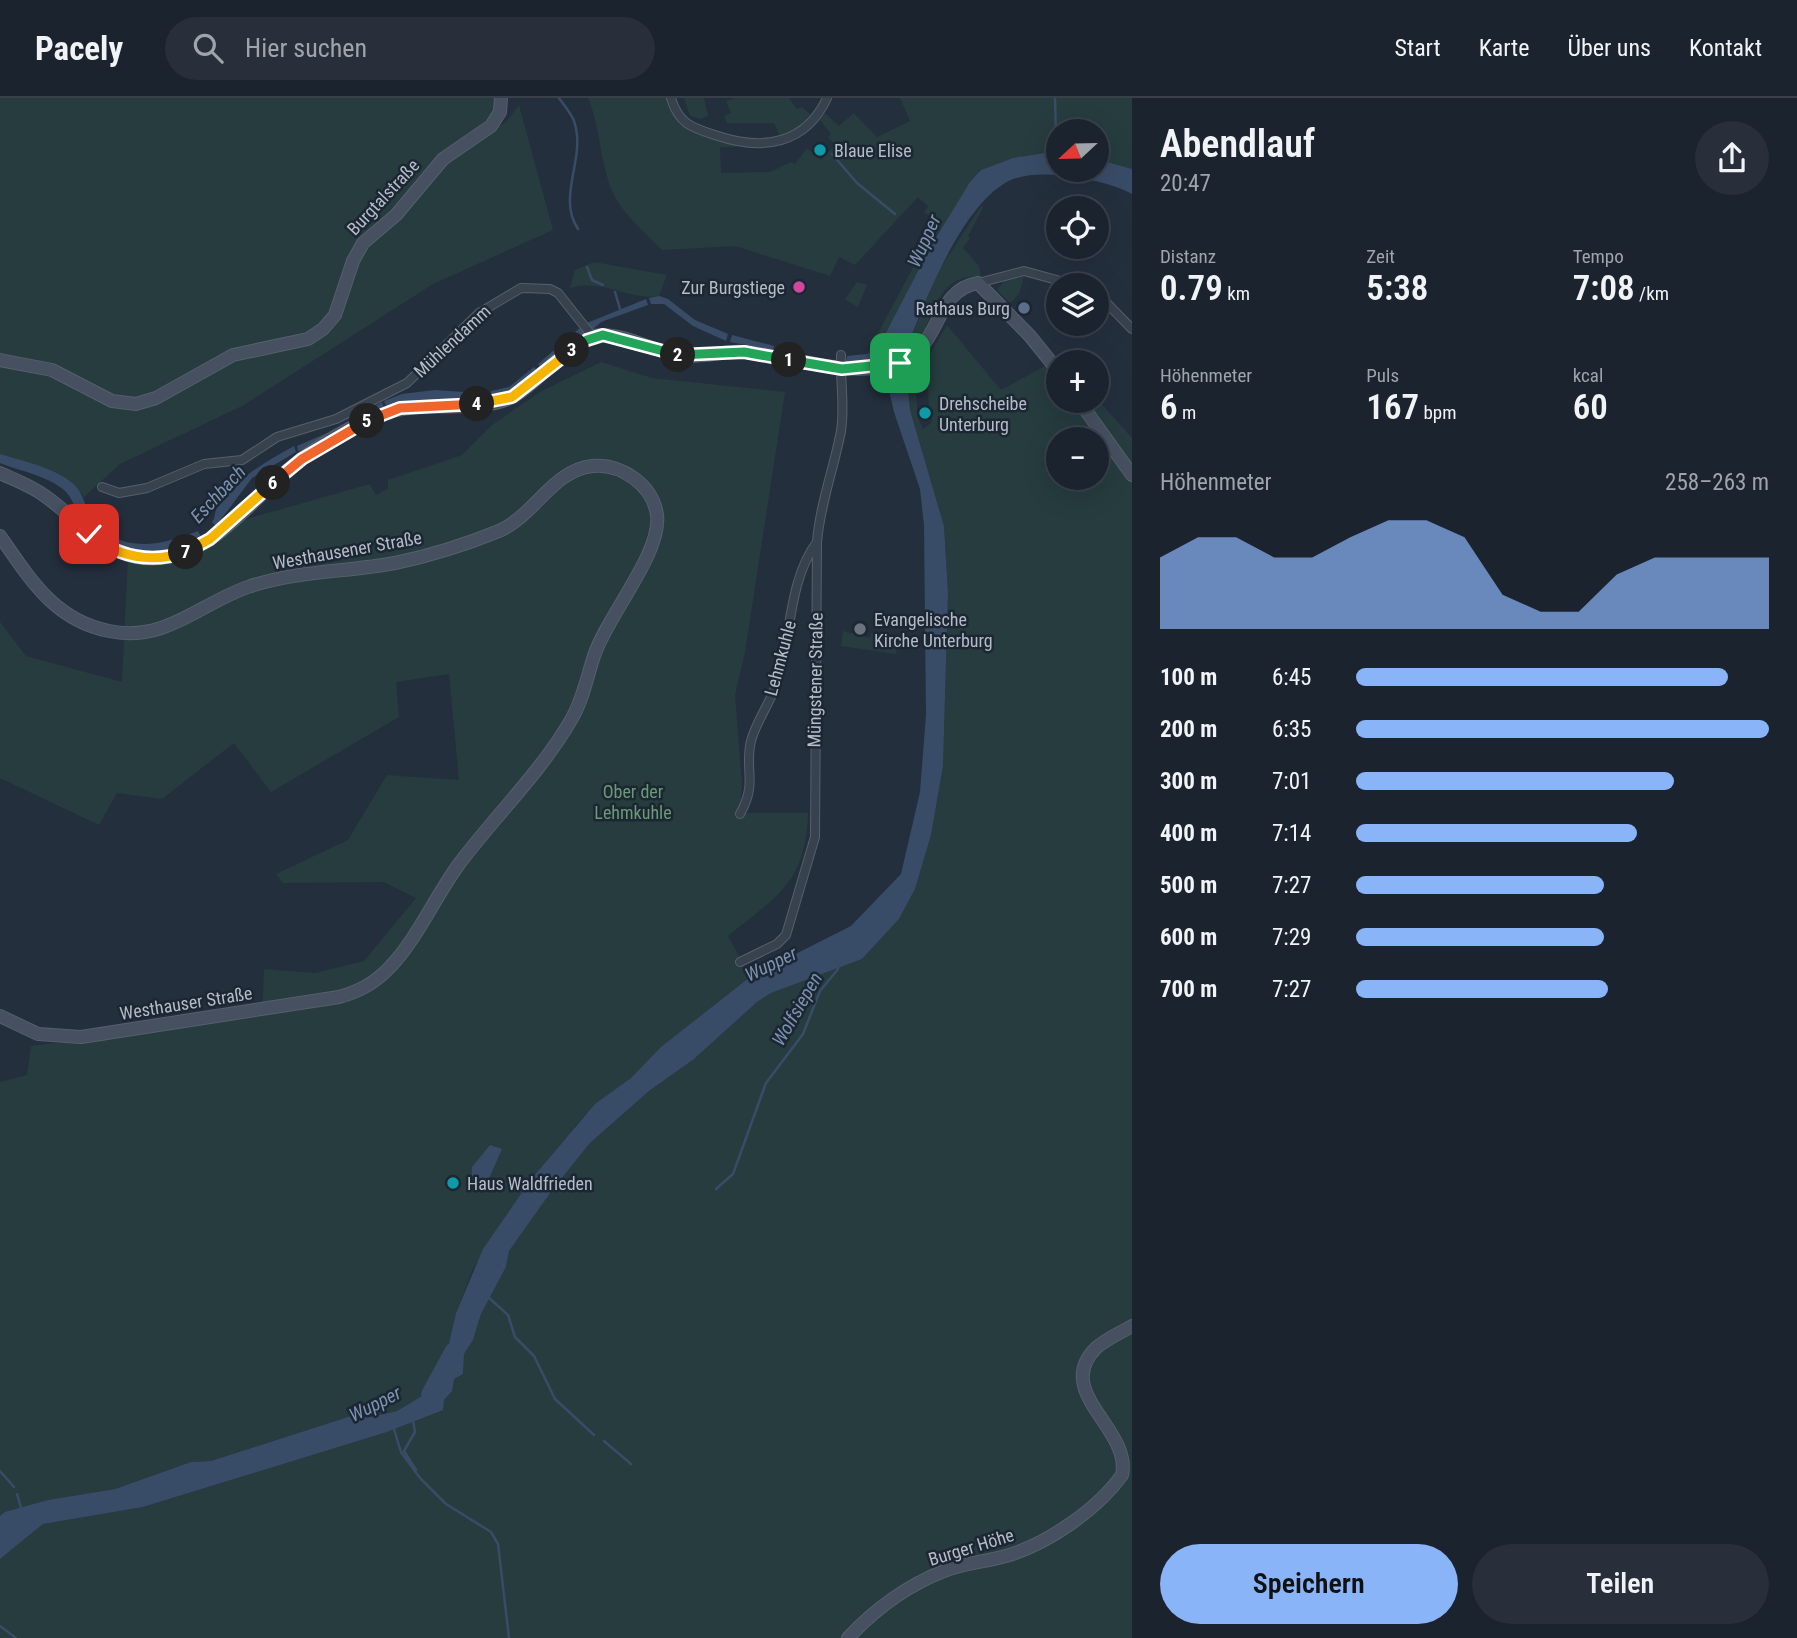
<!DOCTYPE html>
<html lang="de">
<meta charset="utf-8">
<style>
:root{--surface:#1b232e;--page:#282f3a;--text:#f1f3f6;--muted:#a0a4aa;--line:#39404a;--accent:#8ab4f8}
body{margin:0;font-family:"Roboto Condensed",sans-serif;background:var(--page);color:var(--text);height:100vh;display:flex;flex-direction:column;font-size:26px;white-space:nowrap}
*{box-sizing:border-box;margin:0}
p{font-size:23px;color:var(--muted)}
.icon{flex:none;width:38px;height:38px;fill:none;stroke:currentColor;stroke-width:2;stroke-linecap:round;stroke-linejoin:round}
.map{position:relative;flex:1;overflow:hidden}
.panel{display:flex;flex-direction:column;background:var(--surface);width:665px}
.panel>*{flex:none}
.needle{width:46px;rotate:248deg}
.buttons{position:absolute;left:1046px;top:21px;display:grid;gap:14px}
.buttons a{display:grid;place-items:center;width:63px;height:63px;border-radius:50%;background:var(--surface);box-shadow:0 7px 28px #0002,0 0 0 2px var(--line);font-size:35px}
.pin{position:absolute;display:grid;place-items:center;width:60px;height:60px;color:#fff;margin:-30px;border-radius:14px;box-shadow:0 4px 10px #0006}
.km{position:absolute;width:35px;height:35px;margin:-18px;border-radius:50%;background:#222;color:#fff;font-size:19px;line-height:35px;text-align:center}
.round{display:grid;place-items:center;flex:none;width:74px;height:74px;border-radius:37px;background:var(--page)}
.summary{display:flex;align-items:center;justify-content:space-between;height:119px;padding:0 28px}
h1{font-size:38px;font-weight:600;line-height:52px}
.figures{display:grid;grid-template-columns:repeat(3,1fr);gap:10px;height:119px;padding:7px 28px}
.figures div{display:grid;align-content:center}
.figures b{font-size:35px;font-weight:600}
.figures small{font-size:19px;font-weight:400}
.figures p{font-size:19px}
.chart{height:196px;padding:14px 28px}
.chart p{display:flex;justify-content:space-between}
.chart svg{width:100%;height:126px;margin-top:7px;fill:var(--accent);opacity:.7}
.cta{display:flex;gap:14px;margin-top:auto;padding:14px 28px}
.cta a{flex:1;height:80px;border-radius:42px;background:var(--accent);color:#111;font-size:28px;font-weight:600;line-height:80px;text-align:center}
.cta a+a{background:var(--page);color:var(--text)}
ul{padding:0 28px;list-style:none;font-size:23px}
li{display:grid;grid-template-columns:112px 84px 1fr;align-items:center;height:52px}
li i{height:18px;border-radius:9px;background:var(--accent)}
header{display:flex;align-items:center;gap:42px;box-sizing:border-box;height:98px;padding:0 35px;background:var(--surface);border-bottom:2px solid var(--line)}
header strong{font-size:33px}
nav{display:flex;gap:38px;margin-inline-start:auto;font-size:24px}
.search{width:490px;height:63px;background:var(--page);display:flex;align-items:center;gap:18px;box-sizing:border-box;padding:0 24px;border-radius:38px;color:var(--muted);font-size:26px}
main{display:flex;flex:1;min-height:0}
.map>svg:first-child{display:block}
.green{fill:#263c3f;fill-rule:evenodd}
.water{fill:#394c67}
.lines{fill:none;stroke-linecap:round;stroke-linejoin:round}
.stream{stroke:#394c67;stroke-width:2.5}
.river{stroke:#394c67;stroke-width:14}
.minor-casing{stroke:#565f6c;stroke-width:10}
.secondary-casing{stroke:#565f6c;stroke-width:14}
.minor{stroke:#38414e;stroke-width:8}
.secondary{stroke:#465061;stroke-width:12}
.split-1-casing{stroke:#fff;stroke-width:14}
.split-2-casing{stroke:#fff;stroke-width:14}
.split-3-casing{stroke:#fff;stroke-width:14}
.split-4-casing{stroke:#fff;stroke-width:14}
.split-5-casing{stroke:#fff;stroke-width:14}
.split-6-casing{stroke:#fff;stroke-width:14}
.split-7-casing{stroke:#fff;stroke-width:14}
.split-8-casing{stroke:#fff;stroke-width:14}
.split-1{stroke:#22a559;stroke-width:9}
.split-2{stroke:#22a559;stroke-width:9}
.split-3{stroke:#22a559;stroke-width:9}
.split-4{stroke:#f5b400;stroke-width:9}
.split-5{stroke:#f0652b;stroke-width:9}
.split-6{stroke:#f0652b;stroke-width:9}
.split-7{stroke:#f5b400;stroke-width:9}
.split-8{stroke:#f5b400;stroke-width:9}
.culture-dot{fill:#0f9aa8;stroke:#1d2633;stroke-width:2.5}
.hotel-dot{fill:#d1479c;stroke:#1d2633;stroke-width:2.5}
.service-dot{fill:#5c6f8a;stroke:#1d2633;stroke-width:2.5}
.worship-dot{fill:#6b7280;stroke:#1d2633;stroke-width:2.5}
.labels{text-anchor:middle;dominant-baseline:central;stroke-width:5;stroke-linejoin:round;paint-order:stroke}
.poi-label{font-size:18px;fill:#b4bcc9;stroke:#1d2633;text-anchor:start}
.street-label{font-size:18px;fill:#b4bcc9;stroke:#1d2633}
.park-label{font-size:18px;fill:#6b9a76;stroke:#1d2633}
.water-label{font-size:19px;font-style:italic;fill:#7c92b1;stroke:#1d2633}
</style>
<header>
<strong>Pacely</strong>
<div class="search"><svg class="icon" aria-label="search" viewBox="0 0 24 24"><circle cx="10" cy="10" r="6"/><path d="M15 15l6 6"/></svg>Hier suchen</div>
<nav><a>Start</a><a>Karte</a><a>Über uns</a><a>Kontakt</a></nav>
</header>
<main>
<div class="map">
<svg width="1132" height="1540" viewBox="0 0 1132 1540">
<rect width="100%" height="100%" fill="#242f3e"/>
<path class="green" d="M0 0H501L497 29 505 25 519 7 553 132 433 186 244 307 120 366 84 399C63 372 31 366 0 356Z
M588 0H671L678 18 737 44 736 49H720L721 75 770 74 791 64 795 66 807 50 821 62 835 47 828 39 831 36 820 22 825 15 839 28 854 15 877 39 910 23 900 0H1132V71L1097 61V33H1059V55L1013 60 981 72 931 148 878 251 867 256 937 124 924 114 928 108 918 99 855 167 839 159 830 178 735 148 662 152C646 136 626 119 615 99 600 69 601 31 588 0Z
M684 0H704L708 18 701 21 690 18Z
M736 0H789L797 11 802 9 814 20 781 41 774 25H727L724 18 731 15 726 3Z
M981 108 983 110 968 138 970 140 963 150 979 168 981 178C928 177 942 226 906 253L937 175Z
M594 164 667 177 659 198C629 203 604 180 570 190L575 172Z
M1024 179 1019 196 1010 205 997 192 1004 183Z
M857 184 867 187 858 209 845 201Z
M947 227 1001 292 1052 264 1059 265V303L1097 301 1132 340V1540H0V1461L43 1426 143 1409 387 1334C412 1325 450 1310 454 1280L463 1276 464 1256 473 1242 481 1216 506 1169 509 1153 553 1091 590 1045 649 993 694 961 757 904 771 895 862 861 899 821 915 791 931 737 943 668 948 495 944 428 910 312 906 270 912 268 914 273 918 320 923 331 931 325 933 314 929 308 927 273 931 254ZM1059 341H1097V380H1059Z
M601 264 652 280 785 294 745 554 735 597 742 686 740 715H808C806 784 778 798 728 838L750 879 668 944 631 980 585 1017 532 1080 473 1171 456 1215 443 1272 427 1295 397 1313 371 1319 351 1318 211 1363 191 1364 115 1391 48 1402 0 1418V984L27 977 31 948 262 918 264 871 315 875 364 863 416 800 384 784 283 785 276 776 348 742 387 677 459 682 449 576 396 584 399 619 271 694 234 645 162 701 117 695 99 727 0 680V524L26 558 122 584 128 460 149 465 250 420 370 386 376 397 388 391V382L462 357 492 327 540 294Z
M843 533 870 540 871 535 899 538 896 556 841 548Z"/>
<path class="water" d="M1052 54 1059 55V72H1097V61L1132 71V96C1116 87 1093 82 1075 79 1052 76 1022 73 1002 87 959 115 923 206 906 253L912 268 906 270 910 312 944 428 948 495 943 668 931 737 915 791 899 821 862 861 771 895 757 904 694 961 649 993 590 1045 553 1091 509 1153 506 1169 481 1216 473 1242 464 1256 463 1276 454 1281 452 1293 444 1302 443 1312 387 1334 143 1409 43 1426 0 1461V1418L5 1414 48 1402 115 1391 191 1364 211 1363 351 1318 371 1319 397 1313 427 1295 443 1271 456 1215 483 1151 532 1080 595 1006 631 980 661 949 750 879 851 828 901 776 920 694 926 617 924 427 920 391 894 314 882 262 846 264 847 258 867 256 878 250 931 148 970 84 981 72 1013 60Z
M659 198 668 201 695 222 728 236 726 243 693 228 664 206H651L649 200Z
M646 201 648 207 601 224 592 232 587 225Z
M581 229 587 236 542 271 538 266Z
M732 237 774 248 773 252 730 244Z
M534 269 538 274 510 296 491 300V293L509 289Z
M435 292 464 294 465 302 398 305 386 308 384 303 402 296Z
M382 304 384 310 309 350 298 353 297 348 327 335Z
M294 348 296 354 252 380 216 428 212 424C216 419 214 415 217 410 235 381 265 364 294 348Z
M0 356C23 363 52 369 71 384 82 392 84 405 90 416 116 458 161 448 198 433L202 441C158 460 113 459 81 419 74 410 73 400 64 392 48 378 20 373 0 365Z
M490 1047 502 1051 487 1085 471 1087 472 1069Z"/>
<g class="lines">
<path class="stream" d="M559 0C564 7 571 15 574 23 587 60 556 98 578 131
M1055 0 1056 39
M832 56 857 85 895 116
M587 169 592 182 603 187
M615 194 620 211
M716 1091 733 1076 766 985 803 936 820 893 838 871V868
M488 1199 508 1217 515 1239 534 1258 555 1301 594 1337
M413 1323 415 1334 404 1353 416 1372
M393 1328 401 1354 420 1380 446 1406 491 1434 498 1446 509 1540
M604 1343 631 1366
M0 1373 14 1389
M17 1396 22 1413
M0 1528 16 1540"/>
<path class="river" d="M428 1296 452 1252"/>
<g class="minor-casing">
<path id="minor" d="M671 0C679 27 693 30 718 38 763 53 806 46 827 0
M978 185 1024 173 1075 187
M1097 195 1132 231
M102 389 119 395 147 390 204 366 242 362 277 339 336 321 407 285 479 215 521 190 550 191 558 195 593 239
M740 716C758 684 744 672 751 643 756 624 769 607 775 589 792 543 787 484 817 444
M740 864 777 846 786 837 815 739 817 444C820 406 834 370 841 333 845 307 840 283 841 257"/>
</g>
<g class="secondary-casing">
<path id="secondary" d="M0 262 52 272 112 303 136 306 156 300 233 257 308 241 323 231 335 217 353 163 363 145 396 117 443 61 491 28 500 14 501 0
M1079 303 1132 377
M0 375C15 382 32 388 45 398 82 424 108 465 160 460 216 455 253 399 295 366 320 346 353 327 383 316 422 301 476 316 510 300 538 287 572 237 602 237 627 237 653 253 678 257 700 261 723 252 745 254 794 259 840 278 889 268 944 257 930 193 978 185L1030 238 1059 274
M0 438C30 481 54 522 109 533 165 545 199 506 248 489 294 473 347 474 395 465 429 458 467 446 499 433 534 418 553 372 592 368 621 365 653 387 657 417 662 455 607 518 594 558 587 579 583 602 571 622 541 674 495 718 459 766 435 799 418 839 391 868 376 884 361 893 339 899L81 939 38 936 0 918
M848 1540C874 1512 908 1487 944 1473 964 1465 985 1464 1006 1458 1047 1446 1097 1412 1122 1377 1132 1331 1052 1294 1096 1250 1106 1241 1120 1235 1132 1228"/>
</g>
<use href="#minor" class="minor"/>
<use href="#secondary" class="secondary"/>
</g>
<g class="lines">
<g class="split-1-casing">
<path id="split-1" d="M789 262 842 271 900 265"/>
</g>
<g class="split-2-casing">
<path id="split-2" d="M678 257 744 254 789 262"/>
</g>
<g class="split-3-casing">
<path id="split-3" d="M572 252 587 242 603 237 678 257"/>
</g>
<g class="split-4-casing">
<path id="split-4" d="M477 306 512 299 572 252"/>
</g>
<g class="split-5-casing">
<path id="split-5" d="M367 323 400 310 477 306"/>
</g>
<g class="split-6-casing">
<path id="split-6" d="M273 385 302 361 367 323"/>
</g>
<g class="split-7-casing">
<path id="split-7" d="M186 454 210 441 273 385"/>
</g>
<g class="split-8-casing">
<path id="split-8" d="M89 436C118 459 150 466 186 454"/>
</g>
<use href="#split-1" class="split-1"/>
<use href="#split-2" class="split-2"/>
<use href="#split-3" class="split-3"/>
<use href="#split-4" class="split-4"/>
<use href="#split-5" class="split-5"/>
<use href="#split-6" class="split-6"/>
<use href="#split-7" class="split-7"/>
<use href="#split-8" class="split-8"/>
</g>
<g class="culture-dot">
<circle cx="820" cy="52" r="7"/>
<circle cx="925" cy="315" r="7"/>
<circle cx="453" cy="1085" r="7"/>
</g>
<circle class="hotel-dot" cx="799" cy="189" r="7"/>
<circle class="service-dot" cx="1024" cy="210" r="7"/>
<circle class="worship-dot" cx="860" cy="531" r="7"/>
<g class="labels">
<g class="poi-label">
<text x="834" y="52">Blaue Elise</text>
<text x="785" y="189" text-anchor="end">Zur Burgstiege</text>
<text x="1010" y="210" text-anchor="end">Rathaus Burg</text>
<text x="939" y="305">Drehscheibe<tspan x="939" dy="21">Unterburg</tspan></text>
<text x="874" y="521">Evangelische<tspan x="874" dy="21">Kirche Unterburg</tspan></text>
<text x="467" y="1085">Haus Waldfrieden</text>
</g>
<g class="street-label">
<text transform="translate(383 99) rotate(-47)">Burgtalstraße</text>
<text transform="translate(452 243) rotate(-43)">Mühlendamm</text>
<text transform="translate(347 452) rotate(-10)">Westhausener Straße</text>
<text transform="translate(780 560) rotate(-75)">Lehmkuhle</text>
<text transform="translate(815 582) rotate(-89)">Müngstener Straße</text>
<text transform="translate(186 905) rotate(-9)">Westhauser Straße</text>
<text transform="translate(971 1449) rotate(-17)">Burger Höhe</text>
</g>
<g class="park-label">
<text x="633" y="693">Ober der<tspan x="633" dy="21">Lehmkuhle</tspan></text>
</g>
<g class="water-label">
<text transform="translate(924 143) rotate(-66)">Wupper</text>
<text transform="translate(218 396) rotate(-47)">Eschbach</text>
<text transform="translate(771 866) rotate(-26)">Wupper</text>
<text transform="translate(797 911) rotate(-60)">Wolfsiepen</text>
<text transform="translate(375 1306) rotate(-27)">Wupper</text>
</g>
</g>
</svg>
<div class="buttons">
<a><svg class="needle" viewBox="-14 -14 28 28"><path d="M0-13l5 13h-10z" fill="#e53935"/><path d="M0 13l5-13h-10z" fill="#a0a4aa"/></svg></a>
<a><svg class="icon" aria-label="locate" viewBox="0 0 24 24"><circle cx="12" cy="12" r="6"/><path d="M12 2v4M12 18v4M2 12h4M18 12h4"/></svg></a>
<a><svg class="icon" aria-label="layers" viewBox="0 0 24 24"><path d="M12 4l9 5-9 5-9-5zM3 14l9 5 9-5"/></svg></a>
<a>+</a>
<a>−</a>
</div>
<div class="pin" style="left:900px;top:265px;background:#1e9e55"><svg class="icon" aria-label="arrive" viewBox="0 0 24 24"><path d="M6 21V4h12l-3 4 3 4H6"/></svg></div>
<div class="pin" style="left:89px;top:436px;background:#d93025"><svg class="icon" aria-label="check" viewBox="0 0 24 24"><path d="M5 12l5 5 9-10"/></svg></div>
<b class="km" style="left:789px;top:262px">1</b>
<b class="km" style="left:678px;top:257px">2</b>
<b class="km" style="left:572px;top:252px">3</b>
<b class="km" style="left:477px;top:306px">4</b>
<b class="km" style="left:367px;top:323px">5</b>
<b class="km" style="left:273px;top:385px">6</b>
<b class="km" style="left:186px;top:454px">7</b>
</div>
<section class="panel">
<div class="summary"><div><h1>Abendlauf</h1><p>20:47</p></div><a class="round"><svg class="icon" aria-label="share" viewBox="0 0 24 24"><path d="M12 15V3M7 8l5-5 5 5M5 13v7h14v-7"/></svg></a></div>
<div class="figures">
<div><p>Distanz</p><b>0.79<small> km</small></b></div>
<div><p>Zeit</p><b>5:38</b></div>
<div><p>Tempo</p><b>7:08<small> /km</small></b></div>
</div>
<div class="figures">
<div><p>Höhenmeter</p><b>6<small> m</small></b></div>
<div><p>Puls</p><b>167<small> bpm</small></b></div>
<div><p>kcal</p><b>60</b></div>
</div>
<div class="chart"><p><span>Höhenmeter</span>258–263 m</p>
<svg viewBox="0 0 160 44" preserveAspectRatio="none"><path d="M0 44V19L10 12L20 12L30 19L40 19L50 12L60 6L70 6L80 12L90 32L100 38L110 38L120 25L130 19L140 19L150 19L160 19V44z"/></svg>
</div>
<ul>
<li><b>100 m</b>6:45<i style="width:90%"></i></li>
<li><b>200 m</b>6:35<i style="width:100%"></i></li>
<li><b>300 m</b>7:01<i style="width:77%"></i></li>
<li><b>400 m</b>7:14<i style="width:68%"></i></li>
<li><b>500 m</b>7:27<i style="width:60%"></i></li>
<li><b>600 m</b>7:29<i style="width:60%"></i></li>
<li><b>700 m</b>7:27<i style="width:61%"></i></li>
</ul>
<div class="cta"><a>Speichern</a><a>Teilen</a></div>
</section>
</main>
